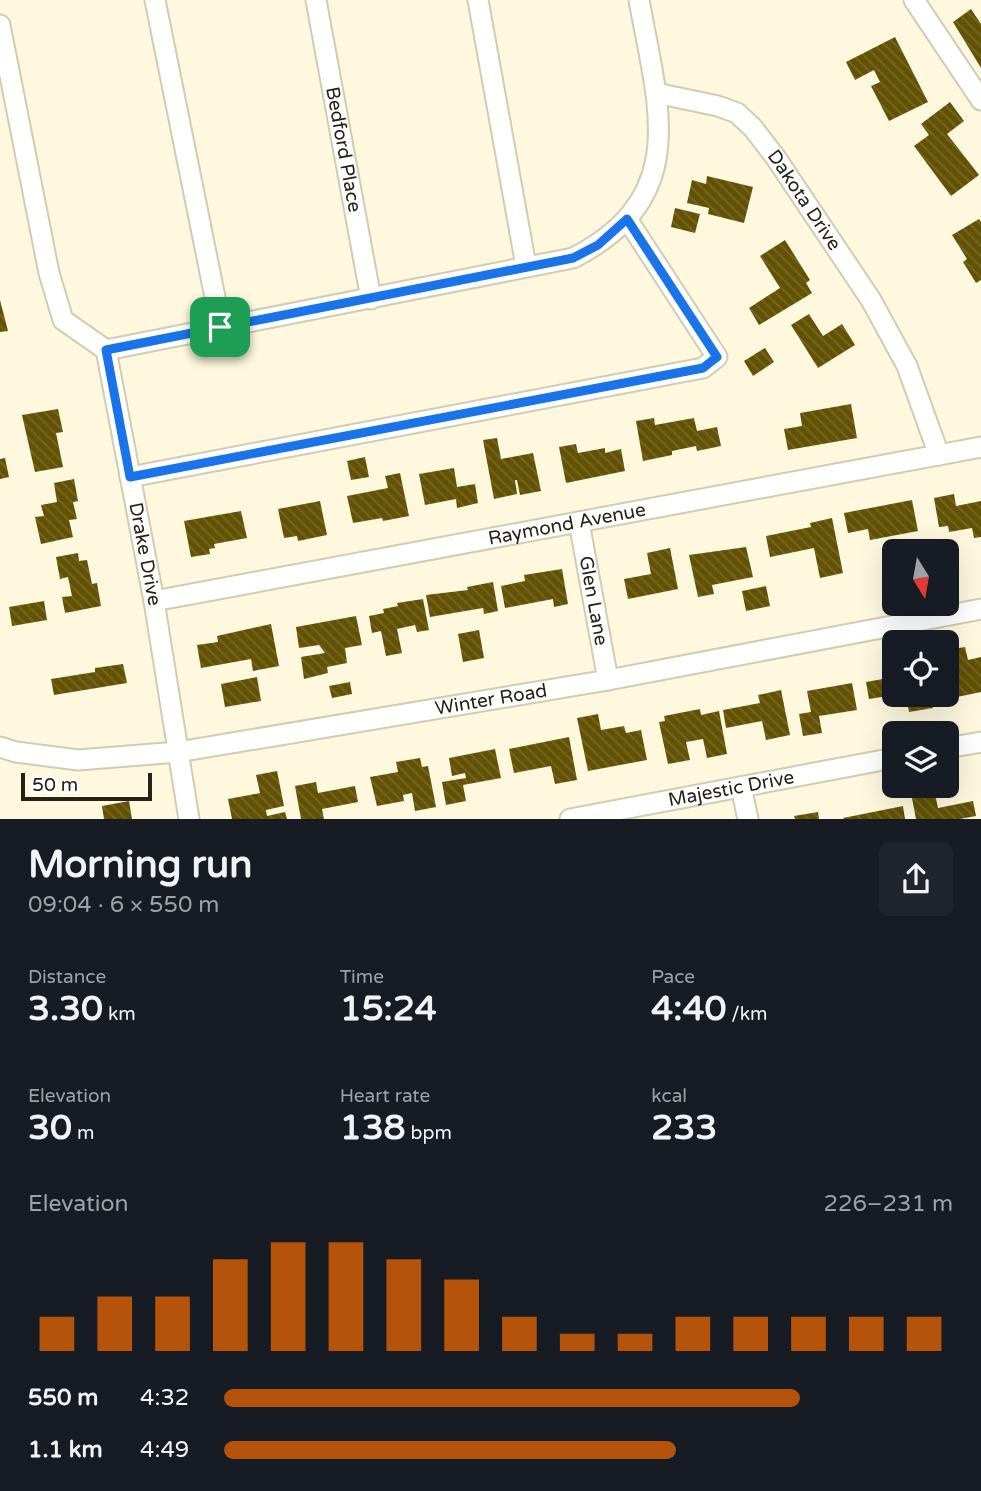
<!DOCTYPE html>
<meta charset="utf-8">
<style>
:root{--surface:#171b24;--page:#20242c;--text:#f1f3f6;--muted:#9ea1a6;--accent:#b45309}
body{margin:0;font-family:"Varela Round",sans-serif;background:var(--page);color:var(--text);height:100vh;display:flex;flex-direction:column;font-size:26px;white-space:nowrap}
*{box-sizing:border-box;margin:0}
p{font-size:23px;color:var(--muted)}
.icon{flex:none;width:38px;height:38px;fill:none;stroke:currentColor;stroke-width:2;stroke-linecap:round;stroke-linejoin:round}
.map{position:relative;height:819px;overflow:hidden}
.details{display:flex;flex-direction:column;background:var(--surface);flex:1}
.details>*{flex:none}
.needle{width:46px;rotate:169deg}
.tools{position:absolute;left:882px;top:539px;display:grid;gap:14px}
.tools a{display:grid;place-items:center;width:77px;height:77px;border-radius:10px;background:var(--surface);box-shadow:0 7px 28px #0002;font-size:35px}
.scale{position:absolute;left:21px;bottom:18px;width:131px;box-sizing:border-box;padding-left:7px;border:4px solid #242219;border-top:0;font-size:19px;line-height:24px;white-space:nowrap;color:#242219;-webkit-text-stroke:5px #fff;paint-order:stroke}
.pin{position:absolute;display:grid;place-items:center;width:60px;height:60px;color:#fff;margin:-30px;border-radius:14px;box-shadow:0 4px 10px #0006}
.round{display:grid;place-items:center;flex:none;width:74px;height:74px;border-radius:10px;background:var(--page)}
.summary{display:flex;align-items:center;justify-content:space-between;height:119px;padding:0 28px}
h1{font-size:38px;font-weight:800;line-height:52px}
.figures{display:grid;grid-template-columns:repeat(3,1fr);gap:10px;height:119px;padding:7px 28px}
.figures div{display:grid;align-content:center}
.figures b{font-size:35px;font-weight:800}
.figures small{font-size:19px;font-weight:400}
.figures p{font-size:19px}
.chart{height:196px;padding:14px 28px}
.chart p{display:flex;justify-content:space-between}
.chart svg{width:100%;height:126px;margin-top:7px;stroke:var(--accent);stroke-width:6}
ul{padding:0 28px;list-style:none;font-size:23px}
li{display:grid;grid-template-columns:112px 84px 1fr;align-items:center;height:52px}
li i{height:18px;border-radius:9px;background:var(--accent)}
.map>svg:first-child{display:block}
.building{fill:url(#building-back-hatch)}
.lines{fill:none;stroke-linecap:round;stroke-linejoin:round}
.minor-casing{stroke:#d2ccb4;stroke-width:23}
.minor{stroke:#fff;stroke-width:19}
.route-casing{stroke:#fff;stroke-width:14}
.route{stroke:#1a73e8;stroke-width:9}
.labels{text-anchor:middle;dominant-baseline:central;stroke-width:7;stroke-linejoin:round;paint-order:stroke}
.street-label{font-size:19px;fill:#242219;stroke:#fff}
</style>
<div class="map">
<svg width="981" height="819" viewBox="0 0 981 819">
<defs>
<pattern id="building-back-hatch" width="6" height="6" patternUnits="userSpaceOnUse" patternTransform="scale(1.75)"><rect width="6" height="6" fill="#635203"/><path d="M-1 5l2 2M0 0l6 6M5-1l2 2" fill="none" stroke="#756728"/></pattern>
</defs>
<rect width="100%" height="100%" fill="#fef8df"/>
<path class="building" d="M971 9 981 24V68L953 22Z
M895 37 928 102 889 121 871 86 880 82 874 70 855 80 846 62Z
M950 102 964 121 947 134 979 175 951 196 914 146 929 135 921 124Z
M707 176 753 187 744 223 708 214 709 208 687 203 692 180 706 184Z
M675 208 700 214 695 233 671 227Z
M979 219 981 222V280L976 283 963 262 967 259 952 235Z
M785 240 810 280 806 283 812 293 759 325 749 308 780 288 760 256Z
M0 300 8 331 0 332Z
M809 314 823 336 842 324 855 345 818 368 791 325Z
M765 348 774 362 753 376 744 361Z
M851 404 857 438 788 450 784 429 802 426 800 413Z
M58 409 63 432 56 433 63 467 35 472 22 415Z
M654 418 655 425 694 418 697 431 717 427 721 446 697 451 696 446 672 451V455L643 461 636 421Z
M497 438 501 459 533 453 541 491 520 495 517 480H515L517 494 494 499 483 440Z
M576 444 578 453 605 448V453L621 449 625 471 566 483 559 447Z
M365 457 369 477 351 480 347 461Z
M5 458 9 477 0 479V459Z
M454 468 457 487 475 484 478 503 457 508 456 499 425 505 419 474Z
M400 473 409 516 383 521 382 518 353 523 347 496 388 488 385 476Z
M74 479 78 501 73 502 77 519 69 520 73 537 41 544 35 517 44 516 41 505 57 502 54 483Z
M954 494 956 506 981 501V537L974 538 972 528 949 532 948 526 939 527 934 498Z
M912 500 918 531 870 540 868 529 848 533 844 513Z
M320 501 327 535 298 541 297 536 284 538 278 509Z
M241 511 247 538 214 544 215 548 209 549 210 554 191 557 184 521Z
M832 518 843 573 820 578 814 548 770 557 766 536 811 527 810 523Z
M746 547 753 577 712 585 714 594 698 597 689 555Z
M670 548 678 589 628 599 624 579 651 574 647 553Z
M78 553 79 561 87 560 92 584 97 583 101 606 65 613 62 597 72 596 68 577 60 579 56 557Z
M562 569 568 604 554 607 553 599 505 608 501 586 525 581 524 575Z
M493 582 498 611 484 614 483 608 430 617 426 595 468 590 467 587Z
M766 586 770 606 746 611 742 591Z
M423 599 429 630 417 632 415 625 397 629 402 653 386 656 381 631 372 633 369 616 384 613 383 609 398 606 397 603Z
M44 601 47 620 12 626 9 607Z
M356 616 362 645 345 648 347 663 327 667 328 673 304 679 301 657 325 653 319 645 299 648 296 627Z
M271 624 279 666 253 671 251 659 201 668 197 645 218 642 217 636Z
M479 630 484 658 463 662 458 634Z
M965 647 968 660 981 657V692L952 698 947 671V650Z
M123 664 127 683 54 695 51 679 95 672V668Z
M257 677 261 701 225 707 221 684Z
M894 677V695L869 699 866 682Z
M350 682 352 694 332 698 329 686Z
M852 683 857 710 819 716 822 733 803 736 799 714 811 712 807 691Z
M781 690 790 735 766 740 762 721 726 728 723 710 760 703 758 695Z
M906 695H930L933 708 909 712Z
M700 709 701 715 719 711 727 754 707 758 703 739 686 742 690 760 668 764 659 722 665 721 664 716Z
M598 714 601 730 624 726 626 733 641 730 647 760 588 771 577 718Z
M569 737 577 780 555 784 551 766 514 773 509 749Z
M495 749 501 778 463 785 466 801 446 805 442 782 466 778 465 773 452 776 449 758Z
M420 758 422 767 428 766 436 807 415 811 412 793 403 795 404 801 377 806 370 777 398 772 396 762Z
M277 771 284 806 266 810 267 816 285 812 287 819H232L228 799 260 793 256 775Z
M316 782 318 793 355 786 358 802 322 809 324 819H301L295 786Z
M934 789 938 808 973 801 976 816 960 819H916L911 793Z
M129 801 132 819H104L102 806Z
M903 806 905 819H844L843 818Z
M818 812 819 819H795L794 816Z"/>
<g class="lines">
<g class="minor-casing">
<g id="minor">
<path d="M155 0 221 327"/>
<path id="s1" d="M316 0 371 299"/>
<path d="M478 0 526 266"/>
<path d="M914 0 981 100"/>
<path id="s2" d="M0 25 49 273 63 320 106 350 154 601 189 819"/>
<path id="s3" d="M656 93 718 106 737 113 753 128 776 158 871 300 907 366 939 455"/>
<path d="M106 350 573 258C692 197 658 107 639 0"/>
<path d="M130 477 703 368 717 357 627 219"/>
<path id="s4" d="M579 522 608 680"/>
<path id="s5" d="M154 601 981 447"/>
<path id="s6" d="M0 747 16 752 78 760 178 752 608 680 981 609"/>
<path d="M947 748 981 742"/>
<path d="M741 787 748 819"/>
<path id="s7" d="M570 819 894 758"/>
</g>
</g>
<use href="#minor" class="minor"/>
</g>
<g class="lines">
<g class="route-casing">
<path id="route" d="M627 219 717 357 703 368 130 477 106 350 573 258 598 245Z"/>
</g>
<use href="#route" class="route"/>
</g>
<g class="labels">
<g class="street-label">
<text stroke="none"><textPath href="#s1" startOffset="152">Bedford Place</textPath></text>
<text stroke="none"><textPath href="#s3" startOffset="194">Dakota Drive</textPath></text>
<text stroke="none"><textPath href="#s5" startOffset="420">Raymond Avenue</textPath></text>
<text stroke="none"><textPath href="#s2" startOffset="562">Drake Drive</textPath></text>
<text stroke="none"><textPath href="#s4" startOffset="80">Glen Lane</textPath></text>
<text stroke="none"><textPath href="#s6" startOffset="497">Winter Road</textPath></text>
<text stroke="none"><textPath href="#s7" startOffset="164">Majestic Drive</textPath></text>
</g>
</g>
</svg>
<div class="tools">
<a><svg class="needle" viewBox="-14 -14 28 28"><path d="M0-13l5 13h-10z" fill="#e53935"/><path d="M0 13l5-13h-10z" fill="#9ea1a6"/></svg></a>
<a><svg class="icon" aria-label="locate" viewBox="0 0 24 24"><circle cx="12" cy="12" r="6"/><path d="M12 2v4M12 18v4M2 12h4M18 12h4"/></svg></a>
<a><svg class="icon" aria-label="layers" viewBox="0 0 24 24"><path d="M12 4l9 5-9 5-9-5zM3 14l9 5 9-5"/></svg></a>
</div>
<div class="scale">50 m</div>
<div class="pin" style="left:220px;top:327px;background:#1e9e55"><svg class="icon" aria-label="arrive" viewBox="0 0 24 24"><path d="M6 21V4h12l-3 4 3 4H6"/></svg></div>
</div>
<section class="details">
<div class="summary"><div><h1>Morning run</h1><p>09:04 · 6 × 550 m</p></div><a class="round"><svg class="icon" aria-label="share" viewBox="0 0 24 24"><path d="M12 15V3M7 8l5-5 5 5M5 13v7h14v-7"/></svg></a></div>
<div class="figures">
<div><p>Distance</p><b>3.30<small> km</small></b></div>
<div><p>Time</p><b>15:24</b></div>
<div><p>Pace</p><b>4:40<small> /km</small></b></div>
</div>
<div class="figures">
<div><p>Elevation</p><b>30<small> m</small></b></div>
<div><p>Heart rate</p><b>138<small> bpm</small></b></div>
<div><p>kcal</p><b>233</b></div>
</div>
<div class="chart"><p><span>Elevation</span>226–231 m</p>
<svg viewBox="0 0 160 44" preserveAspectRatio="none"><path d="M5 44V32M15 44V25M25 44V25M35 44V12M45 44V6M55 44V6M65 44V12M75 44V19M85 44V32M95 44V38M105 44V38M115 44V32M125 44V32M135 44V32M145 44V32M155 44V32"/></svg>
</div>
<ul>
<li><b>550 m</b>4:32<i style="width:79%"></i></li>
<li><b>1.1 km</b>4:49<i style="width:62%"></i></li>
</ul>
</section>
